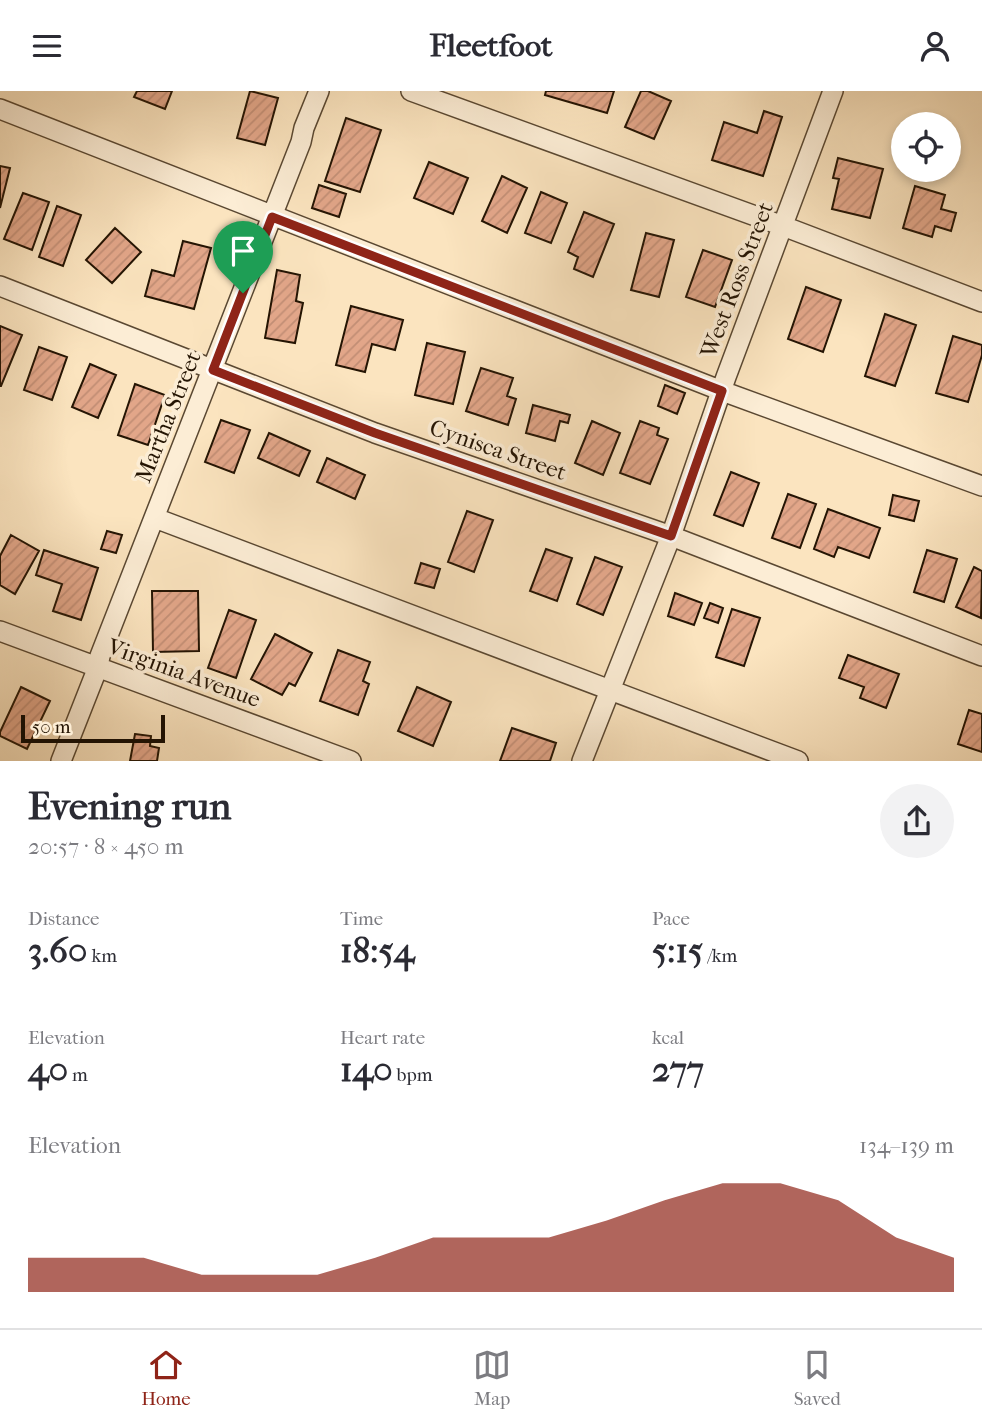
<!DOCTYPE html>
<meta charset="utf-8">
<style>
:root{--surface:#fff;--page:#f2f2f3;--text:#2b2b33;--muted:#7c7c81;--line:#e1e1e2;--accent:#8f2418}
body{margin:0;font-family:"IM FELL French Canon",serif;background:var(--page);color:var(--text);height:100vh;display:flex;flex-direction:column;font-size:26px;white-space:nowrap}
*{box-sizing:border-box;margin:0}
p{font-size:23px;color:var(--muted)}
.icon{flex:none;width:38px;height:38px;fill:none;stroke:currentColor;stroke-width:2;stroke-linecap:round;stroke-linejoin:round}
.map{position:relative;height:670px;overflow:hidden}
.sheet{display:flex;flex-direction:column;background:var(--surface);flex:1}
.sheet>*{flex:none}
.controls{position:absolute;left:891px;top:21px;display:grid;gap:14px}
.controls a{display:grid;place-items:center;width:70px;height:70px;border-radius:50%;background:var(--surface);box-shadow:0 4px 10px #0003;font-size:35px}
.scale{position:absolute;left:21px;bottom:18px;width:144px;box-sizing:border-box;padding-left:7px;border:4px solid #241403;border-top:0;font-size:19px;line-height:24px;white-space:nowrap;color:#241403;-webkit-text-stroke:5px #fcedd5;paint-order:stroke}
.pin{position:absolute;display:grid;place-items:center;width:60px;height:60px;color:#fff;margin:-72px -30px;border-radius:50% 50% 50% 0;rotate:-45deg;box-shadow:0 0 7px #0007}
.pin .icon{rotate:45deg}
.round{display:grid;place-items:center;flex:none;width:74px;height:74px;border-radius:37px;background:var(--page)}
.summary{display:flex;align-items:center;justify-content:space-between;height:119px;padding:0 28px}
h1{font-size:38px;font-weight:700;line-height:52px}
.metrics{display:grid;grid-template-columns:repeat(3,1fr);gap:10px;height:119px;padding:7px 28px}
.metrics div{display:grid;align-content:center}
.metrics b{font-size:35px;font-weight:700}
.metrics small{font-size:19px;font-weight:400}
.metrics p{font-size:19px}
.chart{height:196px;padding:14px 28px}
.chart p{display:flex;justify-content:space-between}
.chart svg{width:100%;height:126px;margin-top:7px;fill:var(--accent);opacity:.7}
header{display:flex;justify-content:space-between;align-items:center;height:91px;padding:0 28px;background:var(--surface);font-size:32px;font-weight:700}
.tab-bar{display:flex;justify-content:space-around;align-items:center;height:98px;border-top:2px solid var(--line);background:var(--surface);font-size:19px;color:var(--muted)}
.tab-bar a{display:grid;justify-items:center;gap:4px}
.tab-bar .active{color:var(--accent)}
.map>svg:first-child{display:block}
.building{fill:url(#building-hatch);stroke:#241403;stroke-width:2}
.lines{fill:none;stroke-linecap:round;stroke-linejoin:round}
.minor-casing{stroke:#5a4832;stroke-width:22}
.minor{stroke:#fcedd5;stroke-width:19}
.route-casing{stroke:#fff;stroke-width:14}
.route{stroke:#8f2418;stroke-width:9}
.labels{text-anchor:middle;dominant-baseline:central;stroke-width:7;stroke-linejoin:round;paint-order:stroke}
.street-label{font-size:23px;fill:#241403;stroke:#fcedd5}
</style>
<header><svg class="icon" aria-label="menu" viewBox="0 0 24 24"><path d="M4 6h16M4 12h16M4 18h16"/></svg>Fleetfoot<svg class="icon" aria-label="person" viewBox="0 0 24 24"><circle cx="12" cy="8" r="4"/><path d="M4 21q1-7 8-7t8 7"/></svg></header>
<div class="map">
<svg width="982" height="670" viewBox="0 0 982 670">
<defs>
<pattern id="building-hatch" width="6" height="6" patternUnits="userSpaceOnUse" patternTransform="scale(1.75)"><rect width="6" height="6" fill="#e2a689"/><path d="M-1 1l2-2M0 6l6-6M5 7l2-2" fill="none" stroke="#c28e75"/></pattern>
</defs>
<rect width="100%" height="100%" fill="#fbe4bf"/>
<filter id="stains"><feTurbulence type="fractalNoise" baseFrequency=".00286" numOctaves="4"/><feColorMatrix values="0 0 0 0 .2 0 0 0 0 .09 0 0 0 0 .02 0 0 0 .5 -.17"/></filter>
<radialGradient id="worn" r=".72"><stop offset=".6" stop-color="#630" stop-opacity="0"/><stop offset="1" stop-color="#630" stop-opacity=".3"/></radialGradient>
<path class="building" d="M137 0H172L165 18 134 6Z
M250 0 278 7 265 54 237 47Z
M546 0H614L607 22 545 4Z
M641 0H648L671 10 654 48 625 36Z
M764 20 782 26 763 85 712 69 724 31 757 42Z
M346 27 381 39 360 101 325 90Z
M838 67 883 78 870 127 832 118 839 88 833 87Z
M429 71 468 87 453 123 414 107Z
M0 75 10 77 0 117Z
M502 85 527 97 507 142 482 130Z
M319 94 346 103 339 126 312 117Z
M915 95 945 104 941 118 956 122 951 140 935 135 932 146 903 137Z
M541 101 567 112 551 152 525 142Z
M23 102 49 111 32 159 4 148Z
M57 115 81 124 63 175 39 166Z
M584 121 614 133 593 186 574 178 578 166 568 161Z
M115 137 141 161 112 192 86 169Z
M646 142 674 149 659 206 631 199Z
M183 150 211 157 194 218 145 205 152 179 174 185Z
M703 159 732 169 715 216 686 206Z
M277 179 300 184 296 210 303 212 295 252 265 247Z
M806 196 841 209 823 261 788 248Z
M351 215 403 229 395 259 372 253 365 281 336 274Z
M885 223 916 234 895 295 865 285Z
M0 235 22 244 1 295H0Z
M953 245 982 254V264L968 311 936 302Z
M427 252 465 261 453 313 415 304Z
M39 256 67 266 52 309 24 299Z
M90 273 116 284 98 327 72 316Z
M481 277 513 287 507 305 516 308 508 334 466 320Z
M135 293 165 304 148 354 118 344Z
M665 294 685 302 677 323 658 315Z
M533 314 570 324 568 332 560 330 555 350 526 342Z
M221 329 250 339 234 382 205 371Z
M592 330 620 342 603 384 575 372Z
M640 330 659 337 657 344 668 348 650 393 620 382Z
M269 342 310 360 299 385 258 367Z
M327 367 365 384 355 408 317 391Z
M731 381 759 392 743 435 714 424Z
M788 403 816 413 800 457 772 447Z
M893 404 919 410 914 430 889 424Z
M828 418 880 437 869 467 838 456 834 466 814 458Z
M467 420 493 429 474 481 448 471Z
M107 440 122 444 116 462 101 458Z
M11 444 39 460 15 503 0 494V465Z
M546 458 572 467 557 510 530 500Z
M44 459 98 477 81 529 53 520 62 493 36 484Z
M927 459 957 468 944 511 914 501Z
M595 466 622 476 603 524 577 513Z
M421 472 440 478 434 497 415 492Z
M974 476 982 480 981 527 956 516Z
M152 500H198L199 560 153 561Z
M675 502 702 512 694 534 668 525Z
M710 512 723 517 718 532 704 527Z
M732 518 760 527 744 575 716 566Z
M229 519 256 529 236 587 208 577Z
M275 543 312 562 295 595 289 592 282 604 251 588Z
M338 559 370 571 363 590 369 593 358 624 320 610Z
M848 564 899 583 886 617 860 607 864 596 839 587Z
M21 596 50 610 27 658 0 645V641Z
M417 596 451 611 433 655 398 640Z
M969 619 982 623V661L958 653Z
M512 637 556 652 550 670H500Z
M135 643 151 645 150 655 159 657 157 670H130Z"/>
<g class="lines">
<g class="minor-casing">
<path id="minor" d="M411 0 783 135 982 211
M0 18 722 300 982 395
M0 195 375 342 671 445 982 565
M155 427 798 670
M0 540 351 670
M61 670 98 576 100 565 301 51 304 37 319 0
M582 670 671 445 726 286 833 0"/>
</g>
<use href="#minor" class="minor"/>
</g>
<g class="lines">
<g class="route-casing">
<path id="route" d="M272 126 722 300 671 445 375 342 213 279Z"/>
</g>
<use href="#route" class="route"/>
</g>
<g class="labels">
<g class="street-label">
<text transform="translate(737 189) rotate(-69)">West Ross Street</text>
<text transform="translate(168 326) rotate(-68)">Martha Street</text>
<text transform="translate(498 359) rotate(19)">Cynisca Street</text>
<text transform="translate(184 582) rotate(20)">Virginia Avenue</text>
</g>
</g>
<rect width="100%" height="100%" filter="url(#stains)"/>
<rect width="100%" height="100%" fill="url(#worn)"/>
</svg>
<div class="controls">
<a><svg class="icon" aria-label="locate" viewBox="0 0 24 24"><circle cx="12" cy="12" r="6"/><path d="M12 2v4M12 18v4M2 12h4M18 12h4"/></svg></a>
</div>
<div class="scale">50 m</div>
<div class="pin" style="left:243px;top:202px;background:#1e9e55"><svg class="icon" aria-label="arrive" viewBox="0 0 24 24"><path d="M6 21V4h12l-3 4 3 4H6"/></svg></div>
</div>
<section class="sheet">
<div class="summary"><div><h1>Evening run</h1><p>20:57 · 8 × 450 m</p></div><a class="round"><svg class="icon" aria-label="share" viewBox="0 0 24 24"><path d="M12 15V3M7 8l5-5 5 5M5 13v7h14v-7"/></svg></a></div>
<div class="metrics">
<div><p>Distance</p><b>3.60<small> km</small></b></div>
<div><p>Time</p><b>18:54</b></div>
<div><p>Pace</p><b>5:15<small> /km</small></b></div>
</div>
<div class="metrics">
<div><p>Elevation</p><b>40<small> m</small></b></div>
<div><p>Heart rate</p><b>140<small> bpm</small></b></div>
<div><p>kcal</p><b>277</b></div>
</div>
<div class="chart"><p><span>Elevation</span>134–139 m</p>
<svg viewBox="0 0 160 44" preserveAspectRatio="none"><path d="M0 44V32L10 32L20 32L30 38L40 38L50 38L60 32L70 25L80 25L90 25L100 19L110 12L120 6L130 6L140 12L150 25L160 32V44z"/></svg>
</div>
</section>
<nav class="tab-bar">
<a class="active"><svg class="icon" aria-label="home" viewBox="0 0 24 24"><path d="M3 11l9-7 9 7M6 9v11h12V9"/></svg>Home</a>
<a><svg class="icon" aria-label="map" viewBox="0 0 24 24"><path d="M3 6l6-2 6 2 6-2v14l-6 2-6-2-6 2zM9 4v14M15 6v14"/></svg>Map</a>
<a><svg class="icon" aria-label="saved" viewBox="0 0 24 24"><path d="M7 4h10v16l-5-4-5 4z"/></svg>Saved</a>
</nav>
